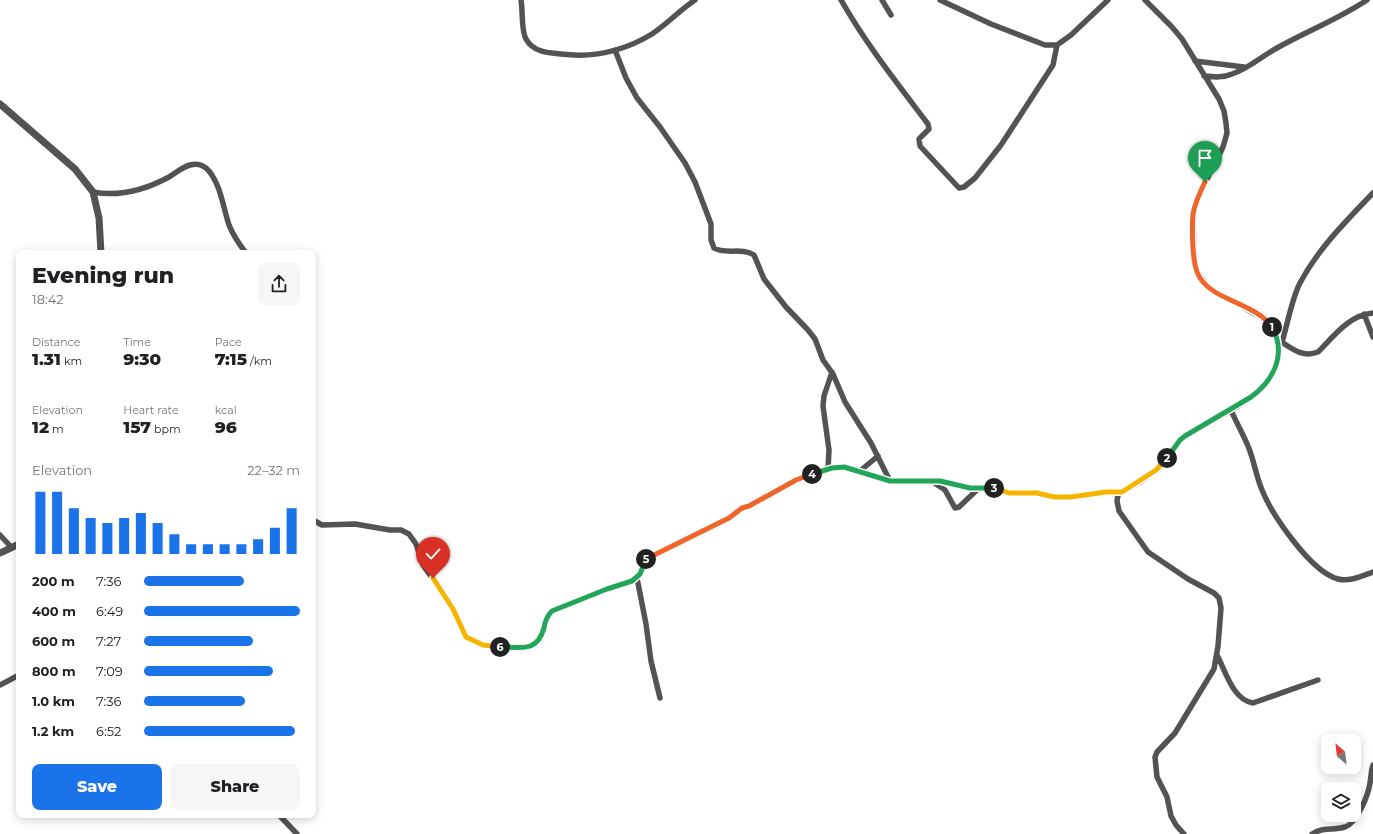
<!DOCTYPE html>
<meta charset="utf-8">
<style>
:root{--surface:#fff;--page:#f6f6f6;--text:#202124;--muted:#757577;--accent:#1a73e8}
body{margin:0;font-family:Montserrat,sans-serif;background:var(--page);color:var(--text);height:100vh;display:flex;flex-direction:column;font-size:15px;white-space:nowrap}
*{box-sizing:border-box;margin:0}
p{font-size:13px;color:var(--muted)}
.icon{flex:none;width:22px;height:22px;fill:none;stroke:currentColor;stroke-width:2;stroke-linecap:round;stroke-linejoin:round}
.map{position:relative;flex:1;overflow:hidden}
.panel{position:absolute;left:16px;top:250px;width:300px;height:568px;display:flex;flex-direction:column;background:var(--surface);border-radius:8px;box-shadow:0 2px 10px #0003}
.panel>*{flex:none}
.needle{width:26px;rotate:332deg}
.controls{position:absolute;left:1321px;top:734px;display:grid;gap:8px}
.controls a{display:grid;place-items:center;width:40px;height:40px;border-radius:8px;background:var(--surface);box-shadow:0 2px 10px #0003;font-size:20px}
.pin{position:absolute;display:grid;place-items:center;width:34px;height:34px;color:#fff;margin:-41px -17px;border-radius:50% 50% 50% 0;rotate:-45deg;box-shadow:0 0 4px #0007}
.pin .icon{rotate:45deg}
.km{position:absolute;width:20px;height:20px;margin:-10px;border-radius:50%;background:#222;color:#fff;font-size:11px;line-height:20px;text-align:center}
.round{display:grid;place-items:center;flex:none;width:42px;height:42px;border-radius:8px;background:var(--page)}
.head{display:flex;align-items:center;justify-content:space-between;height:68px;padding:0 16px}
h1{font-size:22px;font-weight:800;line-height:30px}
.stats{display:grid;grid-template-columns:repeat(3,1fr);gap:6px;height:68px;padding:4px 16px}
.stats div{display:grid;align-content:center}
.stats b{font-size:17px;font-weight:800}
.stats small{font-size:11px;font-weight:400}
.stats p{font-size:11px}
.chart{height:112px;padding:8px 16px}
.chart p{display:flex;justify-content:space-between}
.chart svg{width:100%;height:72px;margin-top:4px;stroke:var(--accent);stroke-width:6}
.button{display:flex;gap:8px;margin-top:auto;padding:8px 16px}
.button a{flex:1;height:46px;border-radius:8px;background:var(--accent);color:#fff;font-size:16px;font-weight:800;line-height:46px;text-align:center}
.button a+a{background:var(--page);color:var(--text)}
ul{padding:0 16px;list-style:none;font-size:13px}
li{display:grid;grid-template-columns:64px 48px 1fr;align-items:center;height:30px}
li i{height:10px;border-radius:5px;background:var(--accent)}
.map>svg:first-child{display:block}
.lines{fill:none;stroke-linecap:round;stroke-linejoin:round}
.minor{stroke:#535353;stroke-width:5.5}
.tertiary{stroke:#535353;stroke-width:7}
.split-1-casing{stroke:#fff;stroke-width:8}
.split-2-casing{stroke:#fff;stroke-width:8}
.split-3-casing{stroke:#fff;stroke-width:8}
.split-4-casing{stroke:#fff;stroke-width:8}
.split-5-casing{stroke:#fff;stroke-width:8}
.split-6-casing{stroke:#fff;stroke-width:8}
.split-7-casing{stroke:#fff;stroke-width:8}
.split-1{stroke:#f0652b;stroke-width:5}
.split-2{stroke:#22a559;stroke-width:5}
.split-3{stroke:#f5b400;stroke-width:5}
.split-4{stroke:#22a559;stroke-width:5}
.split-5{stroke:#f0652b;stroke-width:5}
.split-6{stroke:#22a559;stroke-width:5}
.split-7{stroke:#f5b400;stroke-width:5}
</style>
<div class="map">
<svg width="1373" height="834" viewBox="0 0 1373 834">
<rect width="100%" height="100%" fill="#fff"/>
<g class="lines">
<path class="minor" d="M521 0C523 11 521 31 526 39 533 52 548 53 561 54 593 58 624 51 652 34 667 24 680 10 695 0
M841 0C866 44 897 83 928 124L929 129 919 139 920 146 959 188 964 187 975 178 1001 145 1053 65 1057 45
M882 0 891 15
M940 0 991 24 1045 45H1057L1071 35 1108 0
M1145 0 1172 27 1182 39 1219 99 1224 111 1226 123 1227 133 1223 147 1200 193 1193 214 1194 249 1196 270 1209 288 1264 319C1274 329 1278 337 1278 351 1279 393 1228 411 1199 428 1193 432 1185 435 1180 439 1174 445 1170 455 1164 462 1153 475 1137 484 1122 492L1118 495 1117 501 1119 511 1148 552 1188 579 1214 593 1219 598 1221 608 1218 646 1214 669 1175 733 1157 752 1155 757 1157 777 1167 797 1171 816 1176 825 1184 834
M615 50 626 78 637 98 660 127 685 163 695 182 711 224V240L714 248C725 255 742 247 754 255L764 279 786 307 808 330 815 339 823 360 833 374 845 402 871 443 890 481
M1195 61 1244 67
M1204 76C1214 77 1223 78 1232 74 1248 69 1262 56 1277 48 1307 31 1337 20 1367 0
M93 192C120 197 145 190 169 177 176 173 182 167 190 165 197 163 204 165 209 171 221 186 223 207 229 225 233 235 239 244 246 253
M1364 314 1373 337
M1280 341C1292 349 1303 358 1318 352 1334 336 1349 315 1373 313
M1282 342C1287 326 1292 298 1300 283 1318 249 1346 221 1373 193
M1231 410C1236 422 1243 434 1248 446 1254 460 1256 476 1262 490 1272 515 1311 572 1338 579 1349 582 1362 576 1373 572
M828 469 829 450 823 406 824 396 832 372
M860 471 878 456
M933 482 945 490 955 508 959 507 979 488
M313 520 322 525 355 524 390 530H401L409 534 416 544 423 565 447 599 466 637 483 645 521 648 530 646 540 640 547 619 553 611 607 589 632 581 640 574 645 560 649 557 706 530 729 518 742 508 761 500 796 480 832 468 844 467 850 468 890 481H940L970 488H992L1017 494 1037 493 1054 497 1122 492
M0 535 12 548
M637 578 646 624 651 661 660 698
M1217 655C1226 672 1233 700 1253 703L1318 680
M0 685 19 675
M279 815 297 834
M1312 834C1325 826 1332 831 1345 827 1357 823 1368 796 1370 783 1371 777 1371 771 1373 765"/>
<path class="tertiary" d="M0 104 75 169 93 192 99 218 101 253
M0 553 19 544"/>
</g>
<g class="lines">
<g class="split-1-casing">
<path id="split-1" d="M1205 182C1200 192 1195 203 1193 214 1192 228 1192 258 1197 272 1200 280 1207 287 1215 292 1233 303 1259 309 1272 327"/>
</g>
<g class="split-2-casing">
<path id="split-2" d="M1167 458 1180 440 1185 436 1251 397C1274 380 1287 354 1272 327"/>
</g>
<g class="split-3-casing">
<path id="split-3" d="M994 488 1009 493H1037L1054 497H1071L1106 492H1122L1156 470 1167 458"/>
</g>
<g class="split-4-casing">
<path id="split-4" d="M812 474 832 468 844 467 890 481H940L970 488H994"/>
</g>
<g class="split-5-casing">
<path id="split-5" d="M646 559 729 518 742 508 749 506 796 480 812 474"/>
</g>
<g class="split-6-casing">
<path id="split-6" d="M500 647C521 647 537 653 544 628 545 621 548 615 552 611L607 589 632 581 640 574 646 559"/>
</g>
<g class="split-7-casing">
<path id="split-7" d="M433 578 453 609 466 637 483 645 500 647"/>
</g>
<use href="#split-1" class="split-1"/>
<use href="#split-2" class="split-2"/>
<use href="#split-3" class="split-3"/>
<use href="#split-4" class="split-4"/>
<use href="#split-5" class="split-5"/>
<use href="#split-6" class="split-6"/>
<use href="#split-7" class="split-7"/>
</g>
</svg>
<div class="controls">
<a><svg class="needle" viewBox="-14 -14 28 28"><path d="M0-13l5 13h-10z" fill="#e53935"/><path d="M0 13l5-13h-10z" fill="#757577"/></svg></a>
<a><svg class="icon" aria-label="layers" viewBox="0 0 24 24"><path d="M12 4l9 5-9 5-9-5zM3 14l9 5 9-5"/></svg></a>
</div>
<div class="pin" style="left:1205px;top:182px;background:#1e9e55"><svg class="icon" aria-label="arrive" viewBox="0 0 24 24"><path d="M6 21V4h12l-3 4 3 4H6"/></svg></div>
<div class="pin" style="left:433px;top:578px;background:#d93025"><svg class="icon" aria-label="check" viewBox="0 0 24 24"><path d="M5 12l5 5 9-10"/></svg></div>
<b class="km" style="left:1272px;top:327px">1</b>
<b class="km" style="left:1167px;top:458px">2</b>
<b class="km" style="left:994px;top:488px">3</b>
<b class="km" style="left:812px;top:474px">4</b>
<b class="km" style="left:646px;top:559px">5</b>
<b class="km" style="left:500px;top:647px">6</b>
<section class="panel">
<div class="head"><div><h1>Evening run</h1><p>18:42</p></div><a class="round"><svg class="icon" aria-label="share" viewBox="0 0 24 24"><path d="M12 15V3M7 8l5-5 5 5M5 13v7h14v-7"/></svg></a></div>
<div class="stats">
<div><p>Distance</p><b>1.31<small> km</small></b></div>
<div><p>Time</p><b>9:30</b></div>
<div><p>Pace</p><b>7:15<small> /km</small></b></div>
</div>
<div class="stats">
<div><p>Elevation</p><b>12<small> m</small></b></div>
<div><p>Heart rate</p><b>157<small> bpm</small></b></div>
<div><p>kcal</p><b>96</b></div>
</div>
<div class="chart"><p><span>Elevation</span>22–32 m</p>
<svg viewBox="0 0 160 44" preserveAspectRatio="none"><path d="M5 44V6M15 44V6M25 44V16M35 44V22M45 44V25M55 44V22M65 44V19M75 44V25M85 44V32M95 44V38M105 44V38M115 44V38M125 44V38M135 44V35M145 44V28M155 44V16"/></svg>
</div>
<ul>
<li><b>200 m</b>7:36<i style="width:64%"></i></li>
<li><b>400 m</b>6:49<i style="width:100%"></i></li>
<li><b>600 m</b>7:27<i style="width:70%"></i></li>
<li><b>800 m</b>7:09<i style="width:83%"></i></li>
<li><b>1.0 km</b>7:36<i style="width:65%"></i></li>
<li><b>1.2 km</b>6:52<i style="width:97%"></i></li>
</ul>
<div class="button"><a>Save</a><a>Share</a></div>
</section>
</div>
